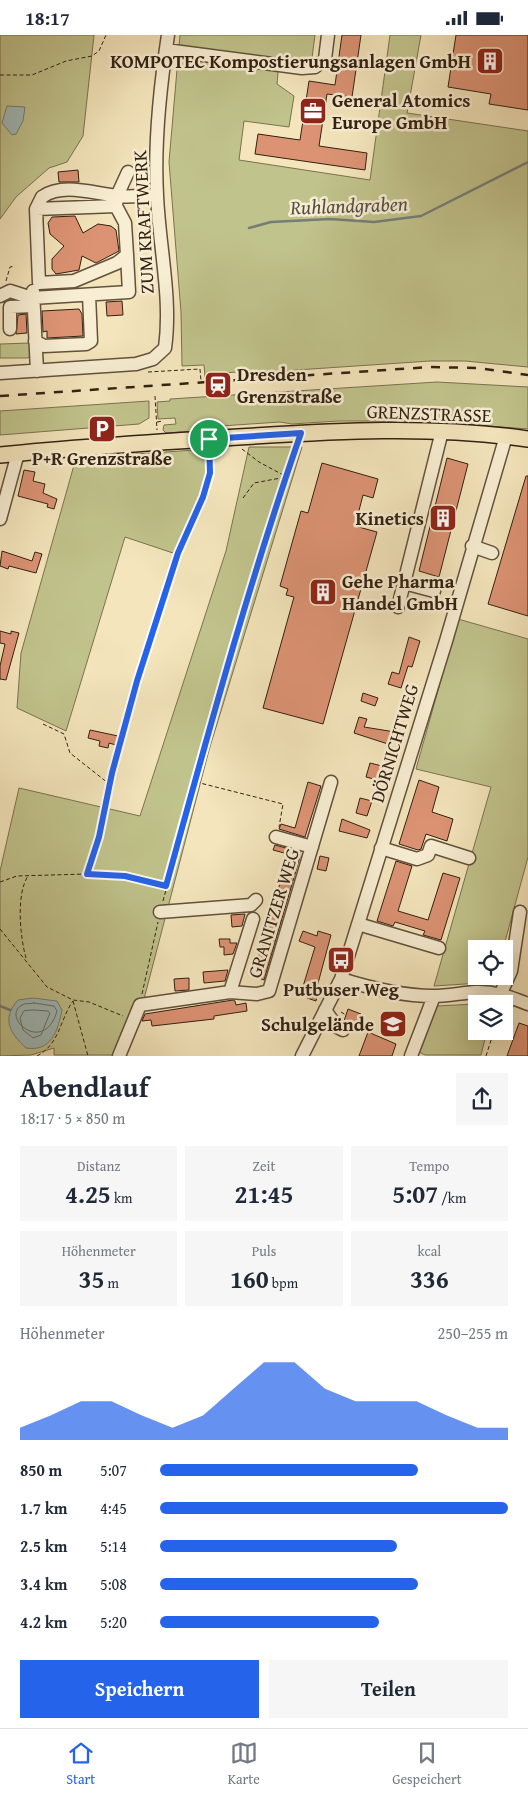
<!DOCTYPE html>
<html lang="de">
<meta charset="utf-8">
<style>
:root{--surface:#fff;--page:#f6f6f7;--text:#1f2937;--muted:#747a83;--line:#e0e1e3;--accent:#2563eb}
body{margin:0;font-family:"Gentium Book Plus",serif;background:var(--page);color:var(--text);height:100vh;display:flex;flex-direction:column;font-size:19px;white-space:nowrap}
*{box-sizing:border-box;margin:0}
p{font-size:16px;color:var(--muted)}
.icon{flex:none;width:28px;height:28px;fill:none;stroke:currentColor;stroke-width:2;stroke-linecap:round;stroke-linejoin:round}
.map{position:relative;height:1021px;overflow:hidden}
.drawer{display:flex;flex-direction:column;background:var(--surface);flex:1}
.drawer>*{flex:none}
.buttons{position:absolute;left:468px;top:905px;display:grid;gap:10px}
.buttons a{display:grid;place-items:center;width:45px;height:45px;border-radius:0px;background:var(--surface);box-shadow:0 5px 20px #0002;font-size:25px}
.pin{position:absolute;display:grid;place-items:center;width:42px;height:42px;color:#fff;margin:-21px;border:2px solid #fff;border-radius:50%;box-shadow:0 1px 5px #0007}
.round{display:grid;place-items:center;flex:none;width:52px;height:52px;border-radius:0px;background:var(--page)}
.summary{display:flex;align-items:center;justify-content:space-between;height:85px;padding:0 20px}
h1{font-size:28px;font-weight:700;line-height:38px}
.stats{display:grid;grid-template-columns:repeat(3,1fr);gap:8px;height:85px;padding:5px 20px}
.stats div{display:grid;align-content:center;border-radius:0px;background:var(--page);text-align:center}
.stats b{font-size:25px;font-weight:700}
.stats small{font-size:14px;font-weight:400}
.stats p{font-size:14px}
.chart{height:140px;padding:10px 20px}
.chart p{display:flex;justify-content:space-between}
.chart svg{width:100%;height:90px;margin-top:5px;fill:var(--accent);opacity:.7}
.button{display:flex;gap:10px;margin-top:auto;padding:10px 20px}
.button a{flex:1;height:58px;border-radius:0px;background:var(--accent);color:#fff;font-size:20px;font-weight:700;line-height:58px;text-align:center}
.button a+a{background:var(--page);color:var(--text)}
ul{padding:0 20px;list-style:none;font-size:16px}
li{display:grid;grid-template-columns:80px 60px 1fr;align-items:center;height:38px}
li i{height:12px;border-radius:6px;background:var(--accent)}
.status{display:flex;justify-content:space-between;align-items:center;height:35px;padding:0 25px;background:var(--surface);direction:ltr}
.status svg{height:14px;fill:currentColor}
.tab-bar{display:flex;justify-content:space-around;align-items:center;height:70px;border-top:1px solid var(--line);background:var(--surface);font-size:14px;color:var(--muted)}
.tab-bar a{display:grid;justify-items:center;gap:2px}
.tab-bar .on{color:var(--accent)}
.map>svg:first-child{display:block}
.green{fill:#c1c38c;stroke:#7a724f}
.water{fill:#a0bcbb;stroke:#747e77}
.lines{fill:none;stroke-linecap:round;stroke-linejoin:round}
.shore{stroke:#696e66;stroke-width:1}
.stream{stroke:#747e77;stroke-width:2.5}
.building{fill:#dc9374;stroke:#322012}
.minor-casing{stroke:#62513c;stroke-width:15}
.major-casing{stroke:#322012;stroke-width:18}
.path{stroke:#322012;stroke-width:1;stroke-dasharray:4 2.5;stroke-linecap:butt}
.minor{stroke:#f8eed3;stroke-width:12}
.major{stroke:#f4e5bc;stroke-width:15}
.rail{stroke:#322012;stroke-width:2.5;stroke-dasharray:9 9;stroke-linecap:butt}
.route-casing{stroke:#fff;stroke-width:10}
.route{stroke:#2563eb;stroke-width:6}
.labels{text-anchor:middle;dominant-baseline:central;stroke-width:5;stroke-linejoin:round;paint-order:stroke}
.poi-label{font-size:19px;font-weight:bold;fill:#322012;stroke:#f8eed3;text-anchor:end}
.street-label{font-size:19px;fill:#322012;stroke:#f8eed3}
.water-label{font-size:20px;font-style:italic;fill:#534f45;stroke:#f8eed3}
</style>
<div class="status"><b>18:17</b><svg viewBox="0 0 49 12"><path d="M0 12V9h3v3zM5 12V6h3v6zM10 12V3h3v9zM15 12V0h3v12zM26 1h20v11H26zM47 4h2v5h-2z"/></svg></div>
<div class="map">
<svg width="528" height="1021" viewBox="0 0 528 1021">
<rect width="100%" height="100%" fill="#f4e5bc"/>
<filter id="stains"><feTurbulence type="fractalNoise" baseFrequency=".004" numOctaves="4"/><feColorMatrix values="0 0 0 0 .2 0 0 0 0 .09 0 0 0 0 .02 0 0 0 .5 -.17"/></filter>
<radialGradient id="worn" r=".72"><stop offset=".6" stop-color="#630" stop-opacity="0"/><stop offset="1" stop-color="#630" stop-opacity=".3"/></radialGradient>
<path class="green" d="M0 0H94L83 101 67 127 49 133 16 162 0 184Z
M180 0H315L312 23 307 28 279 27 277 49 294 61 289 92 244 86 239 125 370 145 390 0H421L407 78 528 96V332L465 326H430L237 339V337L224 338V340L205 342 204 330 182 331 181 277 169 127Z
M31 308 32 318 28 323H0V309Z
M437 347 528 352V394L421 386H338L292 389 280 387 206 392 199 396 166 398 163 395 164 390 176 389 175 383 158 384 157 367 170 366V364Z
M149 366V383L139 389 0 400V376Z
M249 412H302L209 715 144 964 114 1020H54V1013L31 1020 0 1021V836L19 753 140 781 226 516Z
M210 414C214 452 191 485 176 519L125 502 66 696 17 673 21 618 76 423Z
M458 584 528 604V822L503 914H476V941H497L496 947 434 951 491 752 416 734Z
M476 969V996H487L481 1020H425L417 1016 436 971Z"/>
<path class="water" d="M7 71 25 72 23 86 16 99 12 100 2 88Z
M33 963 57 966 62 975C58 996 51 1017 26 1013 10 998 1 984 18 965Z"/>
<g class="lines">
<path class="shore" d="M34 968 54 971 57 976C44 1021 0 982 22 970 25 968 30 969 34 968Z
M34 975 48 976 50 978 41 1000 33 1003 23 995 20 983 24 976Z"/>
<path class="stream" d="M249 193 271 187 330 184 374 187 421 181 528 127
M0 971 10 975"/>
</g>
<path class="building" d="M342 0H361L352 62 327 59 319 111 367 118 365 135 255 119 258 99 300 105 309 46 335 50Z
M456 0H528V75L489 69 491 59 448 52Z
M78 135 79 147H59L58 137Z
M75 181 83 198 98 189 111 191 116 195 119 216 96 228 82 221 79 235 56 239 52 234V224L64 211 50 199 48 188 52 182Z
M122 266 123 280 107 281 106 267Z
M79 274 82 279 83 301 47 303V296L43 297 42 276Z
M26 279 27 298 16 299 18 280Z
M447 423 468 429 439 542 419 536Z
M322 428 378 444 373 463 363 460 355 491 377 497 323 689 263 673 294 562 286 560 288 554 280 551 301 476 308 478Z
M24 435 35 437 33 446 45 449 43 458 57 464 54 474 47 472 48 469 18 461Z
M526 441H528V581L488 569Z
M2 516 32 526 35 517 42 519 36 538 9 531 8 534 0 531Z
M0 596 11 599V596L19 598 6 645 0 644V631L5 609 0 608Z
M409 602 420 606 412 632 408 631 401 653 388 649 392 637 399 639Z
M363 658 378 663 375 671 361 666Z
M359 682 367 684 364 692 395 697 391 710 354 698Z
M90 695 118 701 116 710 109 708 108 713 99 711 100 706 88 703Z
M370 728 382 731 378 745 366 742Z
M419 745 439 752 432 777 453 784 447 806 426 799 421 814 418 815 399 809Z
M308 747 321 751 305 802 279 794 281 789 295 793Z
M360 763 372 766 367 781 356 778Z
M342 784 370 795 367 803 339 796Z
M275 810 300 817V822L264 945 251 940 263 910 288 819 273 815Z
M320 821 329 823 326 836 317 834Z
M396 826 412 831 398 876 428 885 443 838 460 843 441 905 423 900 425 896 395 887 393 891 377 886Z
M245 879 242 891 232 892 231 880Z
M303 896 317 901 318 896 331 900 317 952H319L316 966 307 963 308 960 301 958 315 912 299 906Z
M219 904H230V908H237L233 919 224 920V912H220Z
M228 935 225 946 204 948 203 937Z
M189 943V955L175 956 174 944Z
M233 965 235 966 236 970 246 968 247 976 214 981V984L152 991 151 985 142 986 145 979Z
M348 974 361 979 355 994 344 986Z
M519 988 528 991V1021H507Z
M368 997 396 1009 392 1021H359Z"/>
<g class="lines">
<g class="minor-casing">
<path id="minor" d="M166 15 302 33 315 32 325 24 328 0
M128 137 117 161 116 171 125 188 127 220 117 228 74 246 39 248 36 174 42 162C63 147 95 159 118 161 130 163 144 160 157 160
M36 174 116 171
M33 256 37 336
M0 261 10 256 32 263 129 257 127 220
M10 294V272L33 271
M35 306 44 311 86 309 91 306 89 260
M0 338 136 329 153 324 165 313C172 263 159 211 157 160 154 108 160 52 168 0
M0 484 18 418
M472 511 492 518
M404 548 434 556
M398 572 442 396
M276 802 312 812
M381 813 417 824 428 820 431 811 469 823
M160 877 251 870 256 865
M358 889 439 913
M341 944C370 953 402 961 433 961 447 961 461 958 475 957 494 956 510 962 528 969
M230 957 253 884
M501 958 511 936 520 877
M325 975 337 992 343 995
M119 1021 140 970 230 957 257 959 269 956 331 747
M302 1021 341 944 446 606 506 401
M411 1021 434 961"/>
</g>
<g class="major-casing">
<path id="major" d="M0 420C79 412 158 407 238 402 334 396 432 390 528 404"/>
</g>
<path class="path" d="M0 40H32L66 26 92 21 99 16 106 0
M6 246 10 232 15 231
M148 337 200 334 201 346
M155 361 157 395
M157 387 163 386
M242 414 259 427 285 441
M243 463 254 448 286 442
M43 689 64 699 70 718 108 748
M196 747 283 769 279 792
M87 839 99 802 112 738 137 646 178 519 203 462 210 438V417
M0 847 17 841 87 839 125 841 166 851
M163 866 204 714 275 474 297 410
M0 894 47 952 73 965 89 967 123 981
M26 923C20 902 16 859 28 841
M142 959 158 887
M73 966 88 1021
M341 977 346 980
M37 1021C60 1009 60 984 73 966
M486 1021 494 996"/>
<use href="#minor" class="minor"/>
<use href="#major" class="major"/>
<path class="rail" d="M0 361 430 332 477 333 528 340"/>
</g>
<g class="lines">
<g class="route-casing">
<path id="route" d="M301 398C249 547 208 699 166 851L125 841 87 839 99 802 112 738 137 646 178 518 203 462 210 438 209 404Z"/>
</g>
<use href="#route" class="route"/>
</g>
<defs>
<g id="building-square" transform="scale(1.4375)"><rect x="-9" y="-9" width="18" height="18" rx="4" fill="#8f2418" stroke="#f8eed3"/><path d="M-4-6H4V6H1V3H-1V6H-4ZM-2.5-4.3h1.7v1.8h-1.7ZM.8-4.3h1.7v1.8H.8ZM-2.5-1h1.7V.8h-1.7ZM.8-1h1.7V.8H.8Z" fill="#fff"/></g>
<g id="office-square" transform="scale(1.4375)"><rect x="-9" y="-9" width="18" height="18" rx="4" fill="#8f2418" stroke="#f8eed3"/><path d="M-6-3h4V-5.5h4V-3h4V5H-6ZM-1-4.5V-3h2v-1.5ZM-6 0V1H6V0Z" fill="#fff"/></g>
<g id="station-square" transform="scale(1.4375)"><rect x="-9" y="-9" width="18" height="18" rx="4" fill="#8f2418" stroke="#f8eed3"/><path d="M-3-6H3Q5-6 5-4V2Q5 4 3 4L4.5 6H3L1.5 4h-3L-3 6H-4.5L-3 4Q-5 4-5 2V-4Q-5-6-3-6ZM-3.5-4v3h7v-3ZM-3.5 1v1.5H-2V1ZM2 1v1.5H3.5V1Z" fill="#fff"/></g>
<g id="parking-square" transform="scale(1.4375)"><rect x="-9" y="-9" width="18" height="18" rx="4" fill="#8f2418" stroke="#f8eed3"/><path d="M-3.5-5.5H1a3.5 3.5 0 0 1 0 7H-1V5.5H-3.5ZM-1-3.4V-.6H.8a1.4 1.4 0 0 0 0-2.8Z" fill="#fff"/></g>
<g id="bus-square" transform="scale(1.4375)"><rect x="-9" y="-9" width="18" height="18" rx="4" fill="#8f2418" stroke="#f8eed3"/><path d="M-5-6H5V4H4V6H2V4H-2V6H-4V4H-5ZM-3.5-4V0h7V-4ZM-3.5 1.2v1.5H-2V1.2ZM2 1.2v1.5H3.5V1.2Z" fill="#fff"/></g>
<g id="school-square" transform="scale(1.4375)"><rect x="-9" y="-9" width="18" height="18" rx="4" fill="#8f2418" stroke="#f8eed3"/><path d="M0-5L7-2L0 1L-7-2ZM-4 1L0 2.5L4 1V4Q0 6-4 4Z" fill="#fff"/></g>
</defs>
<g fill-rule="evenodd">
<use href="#building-square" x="490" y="26"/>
<use href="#office-square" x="313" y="76"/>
<use href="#station-square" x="218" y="350"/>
<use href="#parking-square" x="102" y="394"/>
<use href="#building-square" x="443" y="483"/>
<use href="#building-square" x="323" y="557"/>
<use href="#bus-square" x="341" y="925"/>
<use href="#school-square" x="393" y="989"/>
</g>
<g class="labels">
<g class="poi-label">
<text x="471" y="26">KOMPOTEC Kompostierungsanlagen GmbH</text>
<text x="332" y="65" text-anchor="start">General Atomics<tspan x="332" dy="22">Europe GmbH</tspan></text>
<text x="237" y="339" text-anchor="start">Dresden<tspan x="237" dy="22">Grenzstraße</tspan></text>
<text x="102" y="423" text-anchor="middle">P+R Grenzstraße</text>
<text x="424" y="483">Kinetics</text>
<text x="342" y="546" text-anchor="start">Gehe Pharma<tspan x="342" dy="22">Handel GmbH</tspan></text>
<text x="341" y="954" text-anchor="middle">Putbuser Weg</text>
<text x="374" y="989">Schulgelände</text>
</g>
<g class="street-label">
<text transform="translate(143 187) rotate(-93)">ZUM KRAFTWERK</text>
<text transform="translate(429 378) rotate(2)">GRENZSTRASSE</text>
<text transform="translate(394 708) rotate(-73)">DÖRNICHTWEG</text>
<text transform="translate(273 878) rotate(-73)">GRANITZER WEG</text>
</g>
<g class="water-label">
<text transform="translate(349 170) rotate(-2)">Ruhlandgraben</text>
</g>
</g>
<rect width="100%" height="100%" filter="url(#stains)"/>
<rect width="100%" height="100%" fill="url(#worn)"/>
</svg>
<div class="buttons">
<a><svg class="icon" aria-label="locate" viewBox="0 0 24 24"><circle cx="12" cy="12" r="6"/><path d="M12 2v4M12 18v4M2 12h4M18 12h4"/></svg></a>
<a><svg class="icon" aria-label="layers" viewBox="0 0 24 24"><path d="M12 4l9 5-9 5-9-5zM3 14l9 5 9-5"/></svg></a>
</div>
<div class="pin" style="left:209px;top:404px;background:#1e9e55"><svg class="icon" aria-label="arrive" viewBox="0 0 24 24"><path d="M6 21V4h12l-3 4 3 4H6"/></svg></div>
</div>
<section class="drawer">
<div class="summary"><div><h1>Abendlauf</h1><p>18:17 · 5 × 850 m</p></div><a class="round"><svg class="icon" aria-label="share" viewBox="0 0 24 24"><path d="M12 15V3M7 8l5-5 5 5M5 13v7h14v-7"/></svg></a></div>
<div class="stats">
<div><p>Distanz</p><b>4.25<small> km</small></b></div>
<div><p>Zeit</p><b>21:45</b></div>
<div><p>Tempo</p><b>5:07<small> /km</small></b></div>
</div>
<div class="stats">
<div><p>Höhenmeter</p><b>35<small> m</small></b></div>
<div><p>Puls</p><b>160<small> bpm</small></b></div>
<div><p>kcal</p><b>336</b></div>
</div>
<div class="chart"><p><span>Höhenmeter</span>250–255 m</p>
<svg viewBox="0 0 160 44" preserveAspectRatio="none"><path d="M0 44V38L10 32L20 25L30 25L40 32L50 38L60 32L70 19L80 6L90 6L100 19L110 25L120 25L130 25L140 32L150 38L160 38V44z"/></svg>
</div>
<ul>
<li><b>850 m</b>5:07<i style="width:74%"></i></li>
<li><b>1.7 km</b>4:45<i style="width:100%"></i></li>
<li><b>2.5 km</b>5:14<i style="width:68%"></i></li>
<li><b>3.4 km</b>5:08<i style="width:74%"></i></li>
<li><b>4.2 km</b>5:20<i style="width:63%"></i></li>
</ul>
<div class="button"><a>Speichern</a><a>Teilen</a></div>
</section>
<nav class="tab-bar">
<a class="on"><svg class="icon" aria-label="home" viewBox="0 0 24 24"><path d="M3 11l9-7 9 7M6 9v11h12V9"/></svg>Start</a>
<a><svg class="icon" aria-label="map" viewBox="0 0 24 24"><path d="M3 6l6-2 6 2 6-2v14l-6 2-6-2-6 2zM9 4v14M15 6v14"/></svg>Karte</a>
<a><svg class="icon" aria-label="saved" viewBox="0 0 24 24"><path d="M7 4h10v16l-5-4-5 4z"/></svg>Gespeichert</a>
</nav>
